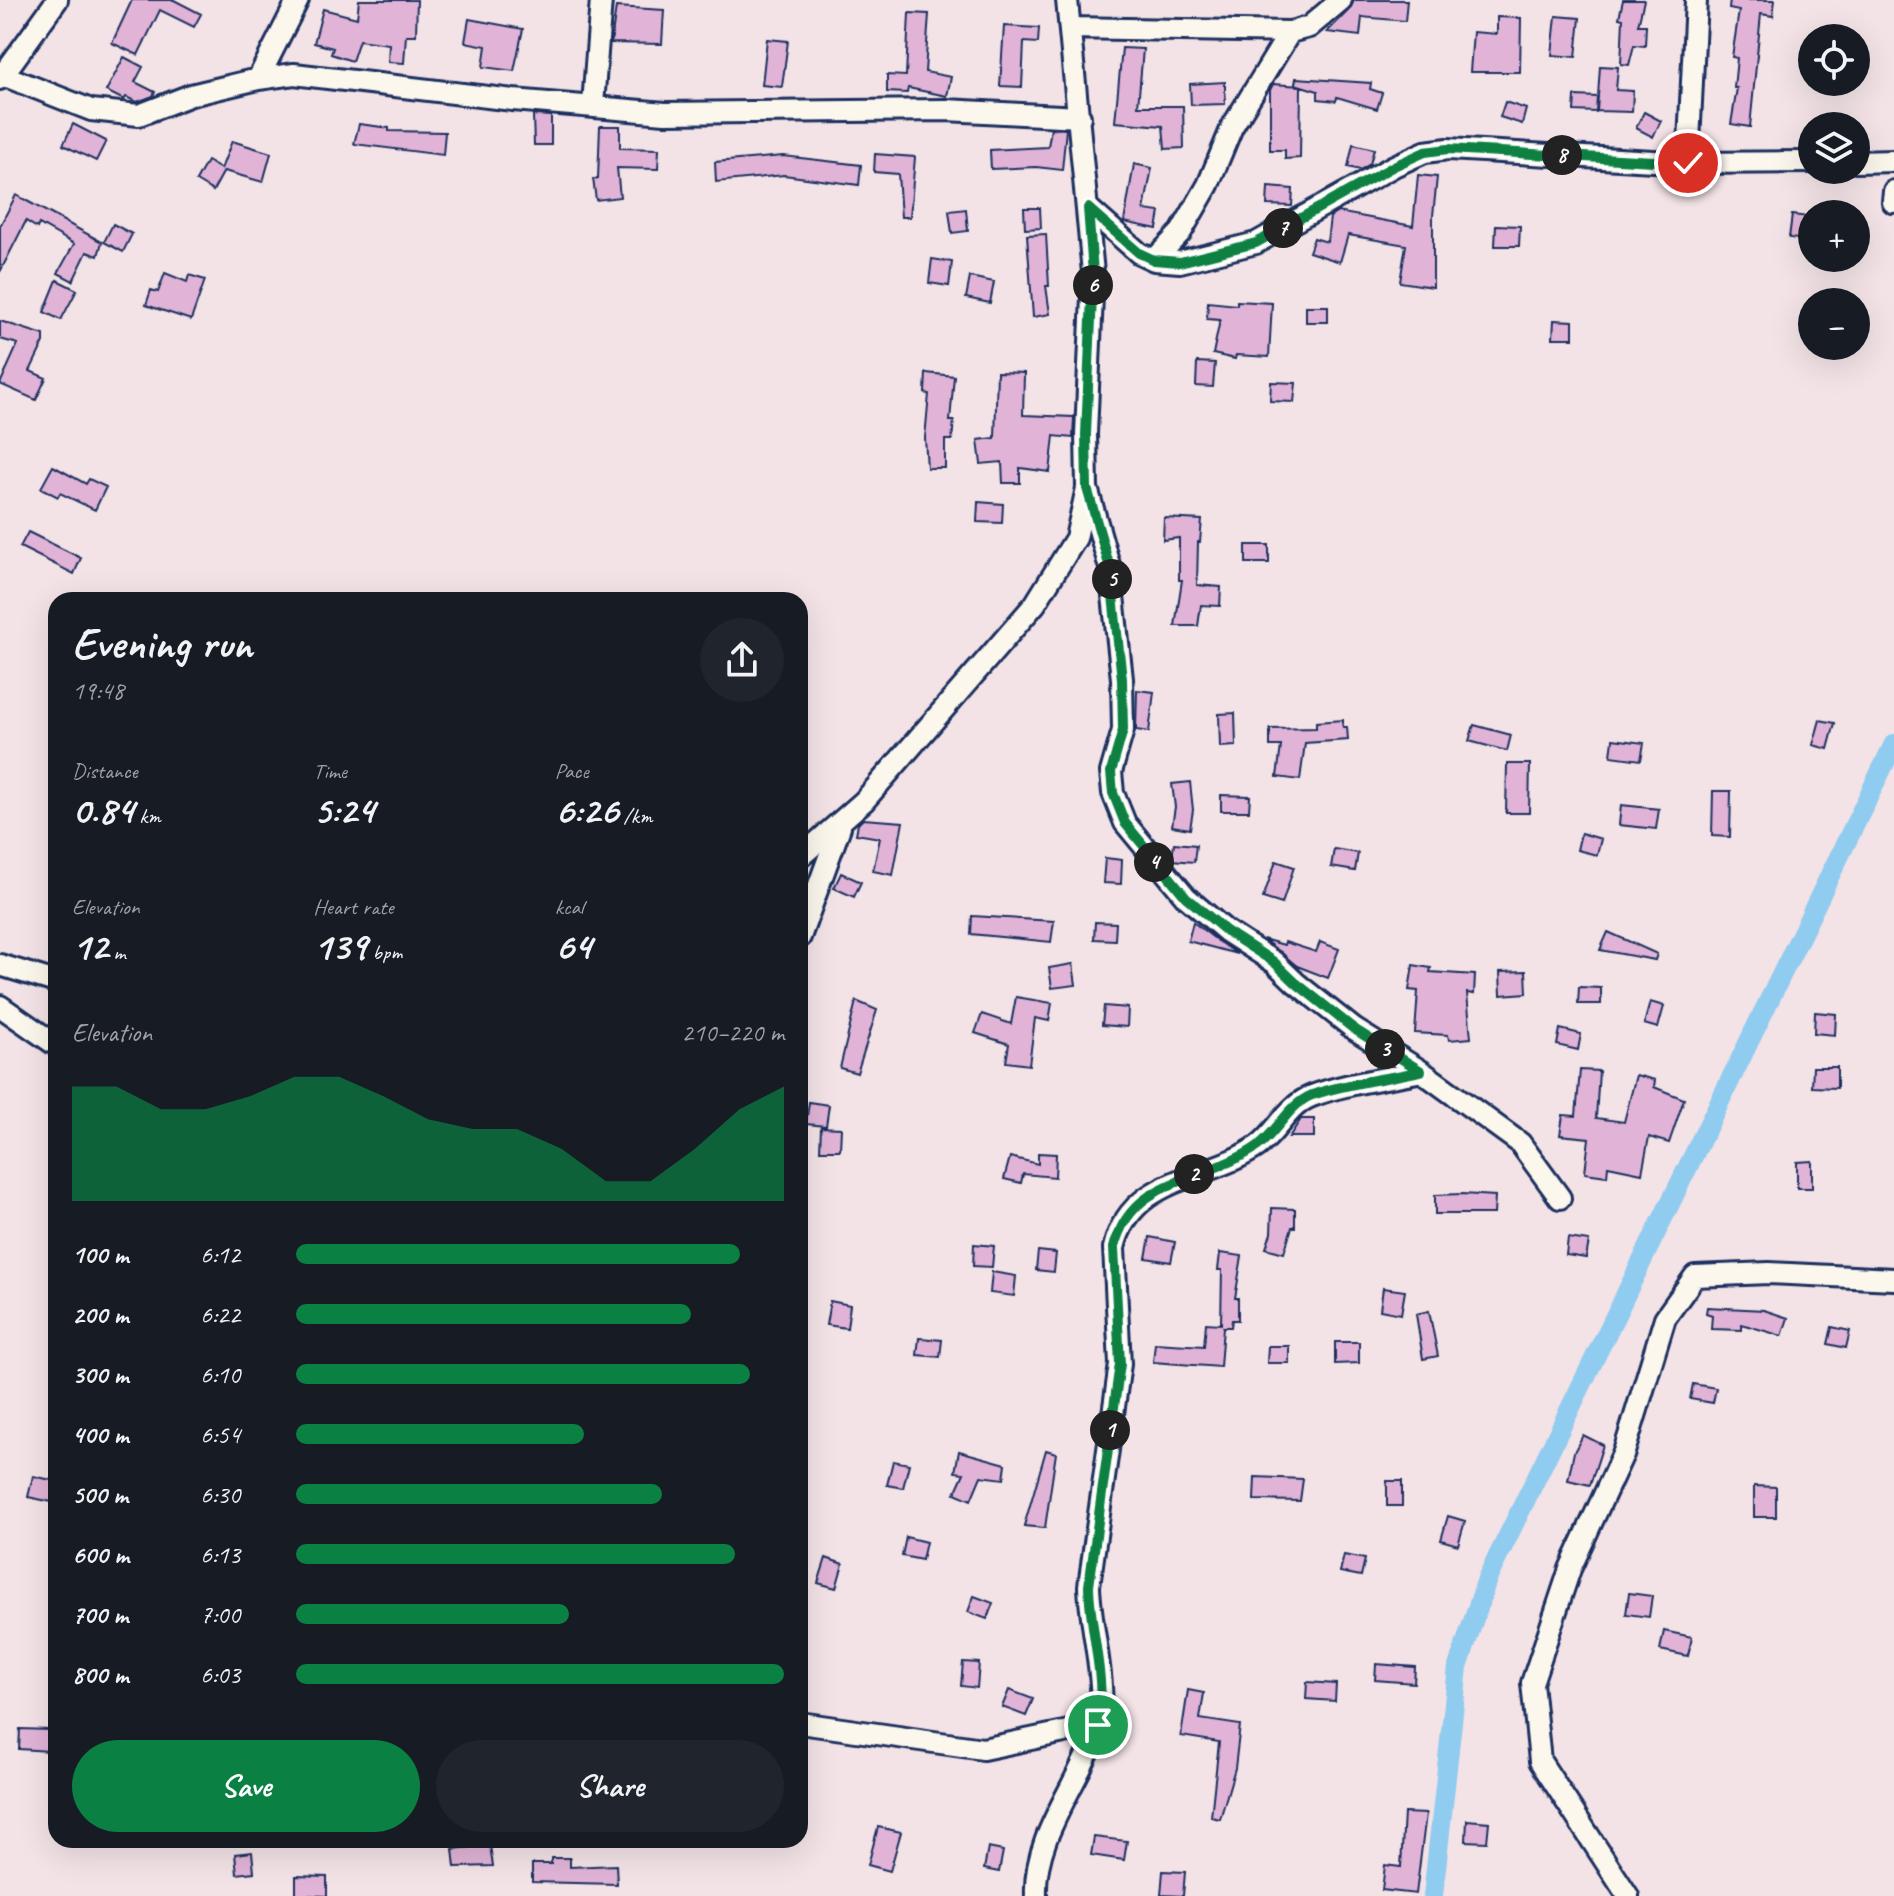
<!DOCTYPE html>
<meta charset="utf-8">
<style>
:root{--surface:#171b24;--page:#20242c;--text:#f1f3f6;--muted:#9ea1a6;--accent:#0b8043}
body{margin:0;font-family:Caveat,sans-serif;background:var(--page);color:var(--text);height:100vh;display:flex;flex-direction:column;font-size:30px;white-space:nowrap}
*{box-sizing:border-box;margin:0}
p{font-size:26px;color:var(--muted)}
.icon{flex:none;width:44px;height:44px;fill:none;stroke:currentColor;stroke-width:2;stroke-linecap:round;stroke-linejoin:round}
.map{position:relative;flex:1;overflow:hidden}
.drawer{position:absolute;left:48px;top:592px;width:760px;height:1256px;display:flex;flex-direction:column;background:var(--surface);border-radius:24px;box-shadow:0 8px 32px #0002}
.drawer>*{flex:none}
.fabs{position:absolute;left:1798px;top:24px;display:grid;gap:16px}
.fabs a{display:grid;place-items:center;width:72px;height:72px;border-radius:50%;background:var(--surface);box-shadow:0 8px 32px #0002;font-size:40px}
.pin{position:absolute;display:grid;place-items:center;width:68px;height:68px;color:#fff;margin:-34px;border:4px solid #fff;border-radius:50%;box-shadow:0 2px 8px #0007}
.km{position:absolute;width:40px;height:40px;margin:-20px;border-radius:50%;background:#222;color:#fff;font-size:22px;line-height:40px;text-align:center}
.round{display:grid;place-items:center;flex:none;width:84px;height:84px;border-radius:42px;background:var(--page)}
.overview{display:flex;align-items:center;justify-content:space-between;height:136px;padding:0 24px}
h1{font-size:44px;font-weight:700;line-height:60px}
.metrics{display:grid;grid-template-columns:repeat(3,1fr);gap:12px;height:136px;padding:8px 24px}
.metrics div{display:grid;align-content:center}
.metrics b{font-size:40px;font-weight:700}
.metrics small{font-size:22px;font-weight:400}
.metrics p{font-size:22px}
.chart{height:224px;padding:16px 24px}
.chart p{display:flex;justify-content:space-between}
.chart svg{width:100%;height:144px;margin-top:8px;fill:var(--accent);opacity:.7}
.action{display:flex;gap:16px;margin-top:auto;padding:16px 24px}
.action a{flex:1;height:92px;border-radius:48px;background:var(--accent);color:#fff;font-size:32px;font-weight:700;line-height:92px;text-align:center}
.action a+a{background:var(--page);color:var(--text)}
ul{padding:0 24px;list-style:none;font-size:26px}
li{display:grid;grid-template-columns:128px 96px 1fr;align-items:center;height:60px}
li i{height:20px;border-radius:10px;background:var(--accent)}
.map>svg:first-child{display:block}
.lines{fill:none;stroke-linecap:round;stroke-linejoin:round}
.canal{stroke:#90cbf0;stroke-width:20}
.building{fill:#e1b4d7;stroke:#1b2f5e;stroke-width:2}
.street-casing{stroke:#1b2f5e;stroke-width:26}
.street{stroke:#fbf7ec;stroke-width:20}
.route-casing{stroke:#fff;stroke-width:16}
.route{stroke:#0b8043;stroke-width:10}
</style>
<div class="map">
<svg width="1894" height="1896" viewBox="0 0 1894 1896">
<rect width="100%" height="100%" fill="#f3e3e6"/>
<filter id="ink" filterUnits="userSpaceOnUse"><feTurbulence type="fractalNoise" baseFrequency=".0125" numOctaves="2"/><feDisplacementMap in="SourceGraphic" scale="16" xChannelSelector="R" yChannelSelector="G"/><feConvolveMatrix kernelMatrix="1 2 1 2 8 2 1 2 1" color-interpolation-filters="sRGB"/></filter>
<g filter="url(#ink)">
<g class="lines">
<path class="canal" d="M1433 1896 1458 1667 1487 1579 1894 744"/>
</g>
<path class="building" d="M132 0H174L201 14 194 27 160 10 138 55 112 43Z
M359 0H417L416 35H406L404 63 388 62 389 44 359 40 352 61 331 54 333 48 314 43 323 9 357 18Z
M1354 0H1407L1405 21 1362 17 1360 36 1327 32 1350 9Z
M1623 0H1644L1638 25H1646L1645 46 1634 45 1629 65 1621 64 1623 19 1619 18Z
M1730 0H1775L1773 16 1761 14 1750 127 1731 124 1737 88H1734L1737 58 1732 57 1739 11 1729 9Z
M616 7 664 10 662 44 611 43Z
M909 13 929 14 925 72 951 77 947 96 908 88 907 93 887 92V75L906 76Z
M1556 16 1580 18 1576 57 1552 55Z
M1497 17 1521 18 1520 72H1470L1473 32 1497 34Z
M469 19 523 29 514 71 483 67 486 46 465 42Z
M1004 26 1039 28 1038 43 1024 42 1022 87 1000 86Z
M767 39 788 41 782 87 762 85Z
M1122 48 1143 49 1138 106H1183L1184 148 1165 149 1163 126 1115 122Z
M124 57 143 67 135 82 155 92 153 96 137 102 126 97 124 100 106 91Z
M1600 66 1618 67 1616 90 1633 91 1632 112 1597 111Z
M1296 78 1371 83 1370 89 1382 93 1377 109 1337 97 1336 101 1318 99V91L1295 84Z
M1225 82V104L1191 105 1190 84Z
M1273 84 1301 86 1300 158 1285 159V150H1270V90Z
M1575 96 1597 97 1596 112 1574 111Z
M1505 102 1526 109 1522 124 1500 117Z
M1644 112 1661 121 1653 137 1636 128Z
M533 115 551 116V145H534Z
M73 124 106 141 96 161 63 145Z
M359 124 389 128V131L445 132 443 155 354 144Z
M600 126H620V148L659 149 658 169 617 168 620 197 596 200 593 179H598Z
M1051 128 1066 129 1062 170 1036 167 991 169 990 150 1048 147Z
M232 141 271 153 263 182 224 171 213 191 196 181 207 161 221 169Z
M1353 144 1374 149 1370 164 1360 170 1348 167Z
M875 154 915 157 910 217H901L898 174 874 172Z
M783 156 861 165 859 185 784 175 716 182 715 162Z
M1134 164 1152 168 1144 210 1160 212 1157 229 1124 222Z
M1418 175 1437 177 1433 216V287L1400 282 1406 245 1348 235 1340 262 1309 252 1314 238 1327 242 1330 217 1338 212 1413 226Z
M1268 187 1293 189 1292 206 1267 205Z
M16 195 102 242 98 256 87 252 73 281 58 273 74 244 39 224 37 228 26 221 0 272V226Z
M1024 208H1040L1041 228 1025 229Z
M966 209 968 231 952 233 949 211Z
M1792 215 1809 217 1806 240 1789 238Z
M113 224 132 234 123 252 104 242Z
M1496 225 1520 226 1519 246H1495Z
M1046 234 1049 286H1046L1050 314 1033 317 1027 235Z
M932 259 952 262 949 286 929 283Z
M165 273 187 282 189 275 205 280 191 320 146 305 151 290 158 292Z
M970 277 994 282 990 303 966 298Z
M57 280 77 290 61 320 44 312Z
M1237 301 1272 303 1269 357 1236 355 1235 359 1213 354 1220 320 1207 319 1208 302 1237 305Z
M1306 306H1328V322H1306Z
M1554 320 1573 321V338H1553Z
M0 321 44 335V342L30 371 46 378 36 400 0 384 18 344 0 339Z
M1197 362 1215 363 1213 387 1196 386Z
M997 372 1024 373 1023 415 1074 417 1073 438 1054 436 1050 472 1020 468V483H1003L1002 462 981 464 978 440 995 438Z
M926 373 954 376 950 421H954L952 440H945V468H927L925 438 929 394 925 393Z
M1271 382 1296 383 1294 402 1270 401Z
M53 466 86 484 89 479 106 487 95 510 60 493 58 497 41 488Z
M978 502 1003 504 1002 523 977 522Z
M1164 518 1202 520 1200 542H1198L1197 585 1221 587 1220 606 1201 605 1198 626H1175L1182 580H1179V538L1163 540Z
M28 532 81 558 74 574 20 547Z
M1246 545H1269V563H1246Z
M1137 690 1154 692 1149 732 1136 730Z
M1235 713 1236 746 1220 747 1219 714Z
M1343 720V727H1347L1348 740 1305 743 1300 780 1277 777 1281 746H1270V729L1316 728V722Z
M1820 720 1835 723 1828 749 1813 745Z
M1474 725 1511 735 1507 751 1469 741Z
M1613 739 1644 743 1641 760 1611 756Z
M1507 764H1530L1529 813H1506Z
M1190 782 1193 810 1190 829 1172 826 1175 807 1172 784Z
M1713 791H1731L1730 837 1712 836Z
M1221 795 1250 796 1249 811H1221Z
M1621 805 1659 809 1656 829 1619 825Z
M863 819 903 822 893 875 873 871 880 838 856 834 858 824Z
M1581 833 1601 839 1597 855 1577 850Z
M1174 843 1196 845 1194 862 1172 860Z
M1334 849 1358 853 1355 871 1331 867Z
M1105 858 1122 860 1121 884 1103 883Z
M1276 861 1294 867 1282 904 1263 898Z
M841 873 861 882 854 897 834 888Z
M972 916 1054 921 1051 942 971 934Z
M1095 922 1116 923 1115 940 1094 939Z
M1193 922 1219 942 1237 954 1188 941Z
M1608 932 1657 954 1655 960 1600 950Z
M1263 939 1284 945 1285 942 1316 952 1320 942 1339 949 1328 978 1297 966Z
M1073 964 1076 985 1052 988 1049 968Z
M1413 965 1431 968 1430 972 1475 975 1474 994 1467 993 1471 1038 1449 1040 1448 1035 1415 1033 1418 991 1409 990Z
M1526 971 1527 993 1501 995 1500 972Z
M1579 987 1601 988V1004H1578Z
M1016 997 1052 1003 1049 1021 1035 1018 1029 1065 1006 1062 1009 1044 975 1033 982 1014 1011 1024Z
M856 1001 877 1010 857 1073 840 1068Z
M1650 1002 1664 1006 1658 1028 1644 1024Z
M1104 1006 1128 1008 1127 1027 1102 1025Z
M1815 1012 1836 1014 1835 1035 1814 1033Z
M1560 1029 1581 1034 1578 1050 1557 1045Z
M1813 1067H1837V1088L1812 1087Z
M1580 1070 1599 1071 1596 1118 1624 1122 1636 1075 1655 1080 1654 1087 1684 1099 1669 1143 1649 1137 1642 1173 1608 1166 1607 1176 1585 1173 1589 1138 1560 1135 1563 1115 1576 1116Z
M809 1102 829 1105 826 1126 806 1124Z
M1301 1119H1314V1137H1289Z
M821 1127 841 1128 840 1150H820Z
M1038 1153 1056 1154 1055 1177 1023 1174 1021 1183 1004 1179 1010 1157 1038 1164Z
M1812 1161V1188H1797V1162Z
M1462 1194 1495 1196 1494 1214H1435V1195Z
M1272 1208 1295 1209V1227H1292L1284 1253 1266 1248 1271 1233Z
M1150 1237 1175 1242 1171 1262 1146 1258Z
M1568 1238 1589 1241 1586 1258 1566 1255Z
M974 1244 994 1246 992 1267 973 1266Z
M1038 1251 1056 1253 1054 1272 1036 1270Z
M1220 1253 1242 1256 1235 1298H1238V1320H1232L1231 1327H1223L1220 1367 1153 1362 1155 1343 1204 1346 1206 1323 1221 1324 1222 1270H1218Z
M992 1272 1016 1276 1014 1296 990 1293Z
M1383 1288 1405 1291 1401 1314 1380 1310Z
M830 1301 850 1305 847 1328 826 1325Z
M1707 1307 1764 1310 1788 1318 1782 1336 1742 1324V1330L1711 1329 1712 1315 1706 1313Z
M1429 1311 1438 1356 1423 1359 1416 1314Z
M1832 1327 1850 1331 1846 1348 1828 1344Z
M919 1338 942 1340 940 1357 917 1355Z
M1335 1342H1359V1363L1335 1364Z
M1268 1346H1289V1363H1267Z
M1693 1384 1716 1388 1713 1403 1690 1399Z
M1583 1435 1603 1445 1590 1485 1568 1480 1574 1452Z
M1046 1450 1056 1453 1045 1528 1024 1526Z
M959 1451 1006 1464 1004 1479 981 1476 971 1500 955 1493 964 1473 955 1472Z
M893 1461 909 1464 903 1488 887 1485Z
M33 1476 56 1481 52 1502 28 1497Z
M1255 1477 1303 1479 1300 1501 1254 1500Z
M1387 1481H1402V1506H1387Z
M1754 1486 1776 1487V1517H1754Z
M1448 1516 1465 1521 1458 1545 1441 1540Z
M906 1537 926 1542 922 1560 902 1556Z
M1344 1555 1365 1559 1361 1576 1340 1572Z
M826 1558 843 1564 836 1588 818 1583Z
M1629 1593 1652 1596 1649 1617 1626 1614Z
M974 1596 993 1603 987 1619 968 1612Z
M1664 1631 1692 1637 1688 1656 1660 1650Z
M963 1662 979 1663 977 1688 961 1686Z
M1376 1664 1415 1667 1414 1683 1375 1680Z
M1307 1682 1336 1684 1335 1701 1306 1699Z
M1009 1690 1033 1699 1026 1716 1002 1707Z
M1188 1690 1204 1693 1200 1719 1240 1725 1235 1768 1220 1819 1211 1817 1219 1742 1181 1736Z
M20 1729 50 1730 49 1751 19 1749Z
M1404 1813 1426 1814 1416 1894 1382 1890 1385 1865 1401 1867Z
M1467 1820 1489 1822 1487 1842 1466 1841Z
M878 1827 901 1832 890 1871 868 1865Z
M1094 1837 1127 1841 1124 1860 1091 1855Z
M490 1845 493 1866 455 1867 453 1849Z
M988 1848 1003 1851 999 1872 984 1869Z
M252 1852 254 1872 237 1874 235 1854Z
M551 1858H570V1867L616 1865 617 1884 532 1882V1864H551Z
M1163 1871 1185 1872 1183 1896 1161 1895Z
M296 1876 327 1877V1896L296 1895Z"/>
<g class="lines">
<g class="street-casing">
<path id="street" d="M1070 28 1290 32 1309 27 1341 0
M0 74 91 110 139 115 191 95 258 79 294 74 513 100 665 113 946 110 1080 117
M0 79 57 0
M258 79 298 0
M593 105 601 0
M1856 162 1894 161
M1688 163 1696 0
M1893 202 1894 191
M1088 208 1139 253 1154 260 1180 262 1256 243 1394 166 1425 152 1448 149 1688 163 1812 162
M1154 260 1181 232 1208 185 1232 127 1290 32
M1087 488 1110 568 1122 679 1123 730 1111 772 1113 793 1125 823 1186 897 1226 931 1274 962 1296 983 1354 1029 1421 1071 1520 1143 1560 1198
M800 857 864 801 1035 604 1076 538 1087 488 1086 434 1093 273 1067 0
M800 937 840 827
M0 965 56 982
M0 1006 56 1045
M800 1723 983 1749 1098 1725
M1036 1896C1033 1834 1081 1783 1098 1726 1109 1689 1090 1628 1089 1586L1120 1364 1114 1248C1131 1175 1208 1181 1258 1146 1278 1131 1288 1105 1312 1096 1346 1083 1386 1079 1421 1071
M1628 1896 1540 1761 1532 1683 1570 1569 1624 1452 1665 1318 1695 1276 1769 1273 1894 1279"/>
</g>
<use href="#street" class="street"/>
</g>
</g>
<g class="lines" filter="url(#ink)">
<g class="route-casing">
<path id="route" d="M1098 1725C1107 1680 1090 1632 1089 1586L1120 1364 1114 1248C1131 1175 1208 1182 1258 1146 1278 1131 1288 1105 1312 1095 1346 1083 1386 1079 1421 1071L1354 1029 1296 983 1274 962 1226 931 1186 897 1125 823 1113 793 1111 772 1123 730 1122 679 1110 568 1087 488 1086 434 1093 273 1088 208 1139 253 1154 260 1180 262 1256 243 1394 166 1425 152 1448 149 1688 163"/>
</g>
<use href="#route" class="route"/>
</g>
</svg>
<div class="fabs">
<a><svg class="icon" aria-label="locate" viewBox="0 0 24 24"><circle cx="12" cy="12" r="6"/><path d="M12 2v4M12 18v4M2 12h4M18 12h4"/></svg></a>
<a><svg class="icon" aria-label="layers" viewBox="0 0 24 24"><path d="M12 4l9 5-9 5-9-5zM3 14l9 5 9-5"/></svg></a>
<a>+</a>
<a>−</a>
</div>
<div class="pin" style="left:1098px;top:1725px;background:#1e9e55"><svg class="icon" aria-label="arrive" viewBox="0 0 24 24"><path d="M6 21V4h12l-3 4 3 4H6"/></svg></div>
<div class="pin" style="left:1688px;top:163px;background:#d93025"><svg class="icon" aria-label="check" viewBox="0 0 24 24"><path d="M5 12l5 5 9-10"/></svg></div>
<b class="km" style="left:1110px;top:1430px">1</b>
<b class="km" style="left:1194px;top:1174px">2</b>
<b class="km" style="left:1385px;top:1049px">3</b>
<b class="km" style="left:1154px;top:862px">4</b>
<b class="km" style="left:1112px;top:579px">5</b>
<b class="km" style="left:1093px;top:285px">6</b>
<b class="km" style="left:1283px;top:228px">7</b>
<b class="km" style="left:1562px;top:155px">8</b>
<section class="drawer">
<div class="overview"><div><h1>Evening run</h1><p>19:48</p></div><a class="round"><svg class="icon" aria-label="share" viewBox="0 0 24 24"><path d="M12 15V3M7 8l5-5 5 5M5 13v7h14v-7"/></svg></a></div>
<div class="metrics">
<div><p>Distance</p><b>0.84<small> km</small></b></div>
<div><p>Time</p><b>5:24</b></div>
<div><p>Pace</p><b>6:26<small> /km</small></b></div>
</div>
<div class="metrics">
<div><p>Elevation</p><b>12<small> m</small></b></div>
<div><p>Heart rate</p><b>139<small> bpm</small></b></div>
<div><p>kcal</p><b>64</b></div>
</div>
<div class="chart"><p><span>Elevation</span>210–220 m</p>
<svg viewBox="0 0 160 44" preserveAspectRatio="none"><path d="M0 44V9L10 9L20 16L30 16L40 12L50 6L60 6L70 12L80 19L90 22L100 22L110 28L120 38L130 38L140 28L150 16L160 9V44z"/></svg>
</div>
<ul>
<li><b>100 m</b>6:12<i style="width:91%"></i></li>
<li><b>200 m</b>6:22<i style="width:81%"></i></li>
<li><b>300 m</b>6:10<i style="width:93%"></i></li>
<li><b>400 m</b>6:54<i style="width:59%"></i></li>
<li><b>500 m</b>6:30<i style="width:75%"></i></li>
<li><b>600 m</b>6:13<i style="width:90%"></i></li>
<li><b>700 m</b>7:00<i style="width:56%"></i></li>
<li><b>800 m</b>6:03<i style="width:100%"></i></li>
</ul>
<div class="action"><a>Save</a><a>Share</a></div>
</section>
</div>
